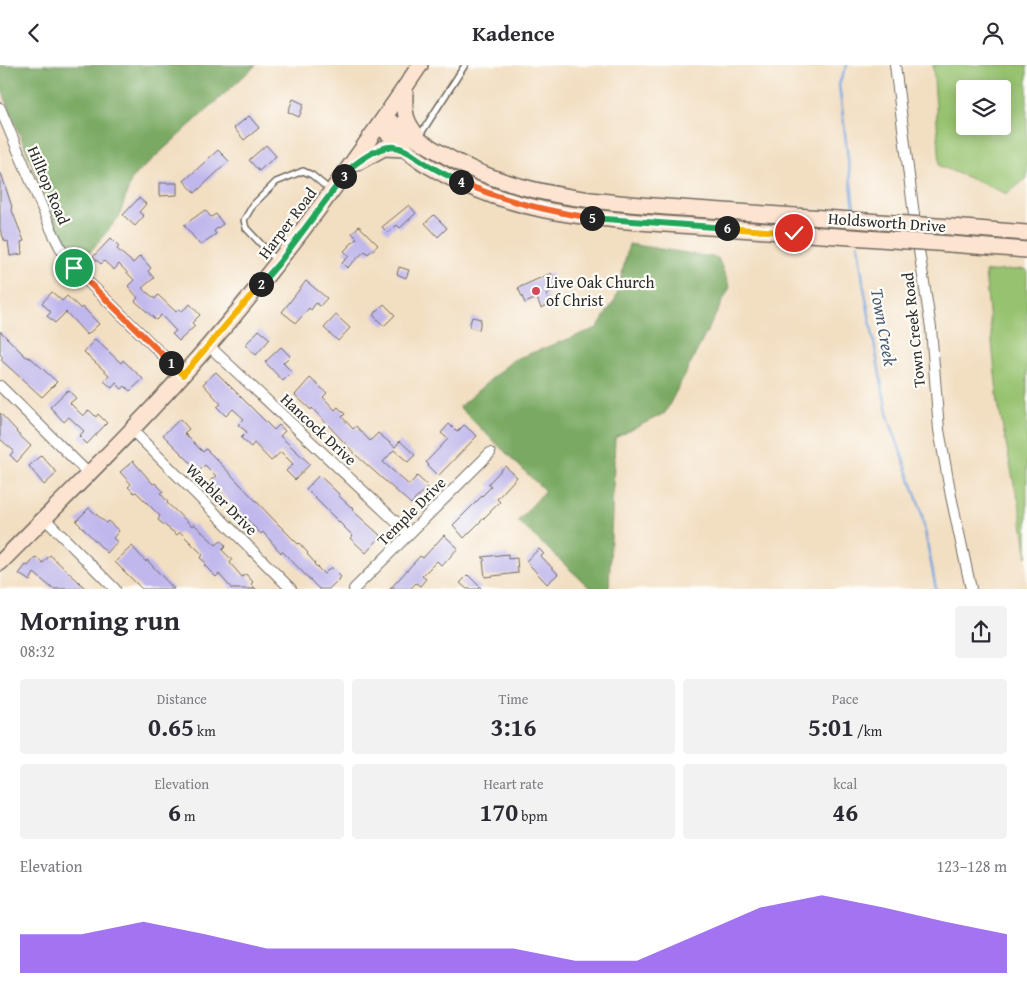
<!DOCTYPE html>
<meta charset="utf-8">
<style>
:root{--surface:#fff;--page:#f2f2f3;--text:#2b2b33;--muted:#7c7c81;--accent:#7c3aed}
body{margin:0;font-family:"Gentium Book Plus",serif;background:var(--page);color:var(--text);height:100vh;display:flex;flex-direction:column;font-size:19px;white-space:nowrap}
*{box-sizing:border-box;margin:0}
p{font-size:16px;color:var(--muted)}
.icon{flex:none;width:28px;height:28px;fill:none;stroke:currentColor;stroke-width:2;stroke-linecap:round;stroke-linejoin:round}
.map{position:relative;height:524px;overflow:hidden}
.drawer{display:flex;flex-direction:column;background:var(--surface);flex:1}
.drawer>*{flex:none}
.tools{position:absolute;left:956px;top:15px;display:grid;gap:10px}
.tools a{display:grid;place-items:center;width:55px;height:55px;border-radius:5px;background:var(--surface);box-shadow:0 2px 12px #0003;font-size:25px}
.pin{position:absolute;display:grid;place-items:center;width:42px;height:42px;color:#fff;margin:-21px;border:2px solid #fff;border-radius:50%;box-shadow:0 1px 5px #0007}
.km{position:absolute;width:25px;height:25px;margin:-12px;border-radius:50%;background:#222;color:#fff;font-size:14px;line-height:25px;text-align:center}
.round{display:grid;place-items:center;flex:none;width:52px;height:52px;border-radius:5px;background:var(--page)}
.overview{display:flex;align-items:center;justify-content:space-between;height:85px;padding:0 20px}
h1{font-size:28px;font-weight:700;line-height:38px}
.metrics{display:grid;grid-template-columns:repeat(3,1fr);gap:8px;height:85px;padding:5px 20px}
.metrics div{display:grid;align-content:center;border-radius:5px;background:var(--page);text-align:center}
.metrics b{font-size:25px;font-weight:700}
.metrics small{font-size:14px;font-weight:400}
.metrics p{font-size:14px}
.chart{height:140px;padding:10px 20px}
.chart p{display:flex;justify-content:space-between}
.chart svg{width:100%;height:90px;margin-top:5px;fill:var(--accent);opacity:.7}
header{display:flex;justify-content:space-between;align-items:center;height:65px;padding:0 20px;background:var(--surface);font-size:22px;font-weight:700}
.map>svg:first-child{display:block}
.green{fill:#97c370;stroke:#61774e;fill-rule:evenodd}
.forest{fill:#79a962;stroke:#526a46}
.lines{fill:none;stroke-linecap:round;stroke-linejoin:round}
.stream{stroke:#73a1dc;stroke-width:2.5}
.building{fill:#c0b7ec}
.service-casing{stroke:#716a60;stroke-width:8}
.minor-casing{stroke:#716a60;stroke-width:12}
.secondary-casing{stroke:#716a60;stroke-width:18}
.service{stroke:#fff;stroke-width:5}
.minor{stroke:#fff;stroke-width:10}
.secondary{stroke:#fde4d1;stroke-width:15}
.secondary-bridge-casing{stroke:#716a60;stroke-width:18;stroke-linecap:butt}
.secondary-bridge{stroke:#fde4d1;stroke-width:15}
.split-1-casing{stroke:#fff;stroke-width:10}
.split-2-casing{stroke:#fff;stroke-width:10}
.split-3-casing{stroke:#fff;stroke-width:10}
.split-4-casing{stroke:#fff;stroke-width:10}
.split-5-casing{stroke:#fff;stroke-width:10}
.split-6-casing{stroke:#fff;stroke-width:10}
.split-7-casing{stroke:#fff;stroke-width:10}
.split-1{stroke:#f0652b;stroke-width:6}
.split-2{stroke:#f5b400;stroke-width:6}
.split-3{stroke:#22a559;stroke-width:6}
.split-4{stroke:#22a559;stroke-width:6}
.split-5{stroke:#f0652b;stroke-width:6}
.split-6{stroke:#22a559;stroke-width:6}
.split-7{stroke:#f5b400;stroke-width:6}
.poi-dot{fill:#d1495b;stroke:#fdfcf7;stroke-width:2}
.labels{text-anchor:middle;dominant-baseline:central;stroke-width:4.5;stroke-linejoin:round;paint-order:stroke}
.street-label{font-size:16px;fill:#2b2b2b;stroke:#fdfcf7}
.poi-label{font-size:16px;fill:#2b2b2b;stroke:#fdfcf7;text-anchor:start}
.water-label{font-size:18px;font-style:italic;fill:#485a72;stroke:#fdfcf7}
</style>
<header><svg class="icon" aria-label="back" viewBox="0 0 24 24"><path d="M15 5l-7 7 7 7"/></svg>Kadence<svg class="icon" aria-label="person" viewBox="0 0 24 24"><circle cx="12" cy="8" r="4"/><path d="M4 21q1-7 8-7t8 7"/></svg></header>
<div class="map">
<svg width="1027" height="524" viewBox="0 0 1027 524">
<rect width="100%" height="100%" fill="#fdfcf7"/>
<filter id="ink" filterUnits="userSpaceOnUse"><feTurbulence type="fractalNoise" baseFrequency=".02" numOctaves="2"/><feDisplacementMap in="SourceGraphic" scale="10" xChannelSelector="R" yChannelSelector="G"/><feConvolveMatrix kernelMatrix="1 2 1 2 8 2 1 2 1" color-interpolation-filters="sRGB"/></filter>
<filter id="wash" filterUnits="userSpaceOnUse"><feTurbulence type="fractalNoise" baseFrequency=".0096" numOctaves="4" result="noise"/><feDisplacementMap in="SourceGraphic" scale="20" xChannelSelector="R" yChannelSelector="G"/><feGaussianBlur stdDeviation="1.12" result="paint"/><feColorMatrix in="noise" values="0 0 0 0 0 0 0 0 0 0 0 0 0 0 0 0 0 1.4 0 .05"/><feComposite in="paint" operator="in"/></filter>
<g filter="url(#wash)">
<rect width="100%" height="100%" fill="#f2dec1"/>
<path class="green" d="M933 0H1027V113L1007 129 940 101ZM965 24H1002V61H965Z
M1024 204 1027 205V492L1019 437 1014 419 998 338 985 207Z"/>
<path class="forest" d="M0 0H256L132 113 119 152 90 187 61 172 0 20Z
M629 179 718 193 730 222 665 348 615 373 609 524H591L518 456 545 426 459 342 513 295 597 263 616 233Z"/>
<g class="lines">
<path class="stream" d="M847 0 839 19 855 151
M858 179 863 217 887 348 921 445 936 524"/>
</g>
<g id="blocks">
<path class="building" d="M293 34 304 39 299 52 288 47Z
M249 51 259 63 244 75 234 63Z
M266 80 276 91 259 106 249 95Z
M218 85 229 96 195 128 184 116Z
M1 108 12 142 11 143 24 176 21 177 22 189 10 191 8 176 5 177 0 164V109Z
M159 118H177V130L159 131Z
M139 133 146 139 139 147 144 151 135 161 123 150Z
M409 140 416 148 400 163 397 160 388 168 382 162Z
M205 145 211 152 216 149 223 159 214 166 216 169 200 180 184 160Z
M434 150 447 163 438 172 425 158Z
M359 161 378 180 368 189 365 186 347 203 342 198 349 191 344 186 357 173 352 168Z
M111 173 119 181 117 184 133 198 140 191 151 203 148 206 154 213 142 223 155 234 158 230 176 247 179 244 182 246 190 239 200 250 192 258 195 261 179 276 172 269 176 266 161 250 156 255 135 236 138 233 128 221 134 215 119 199 114 205 104 196 101 199 93 192Z
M399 202 409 205 406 213 397 209Z
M551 208 558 224 546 229 550 239 541 243 537 233 525 238 518 223Z
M306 216 327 233 320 241 316 238 311 245 309 243 296 258 282 247Z
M52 227 62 236 67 231 81 244 83 242 99 259 87 270 66 247 55 258 47 251 51 247 42 238Z
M384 239 395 250 384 261 373 250Z
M336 250 350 263 338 276 324 263Z
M472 252 481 254 479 265 469 262Z
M259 265 270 274 256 290 245 280Z
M0 266 25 291 32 294 57 317 42 332 1 295 3 293 0 289Z
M95 274 121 298 123 295 143 314 130 326 125 321 122 324 116 318 112 323 104 316 109 310 84 287Z
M281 282 290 291 283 298 292 307 283 316 265 297Z
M216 307 274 365 279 360 285 366 280 371 310 399 295 415 286 406 293 399 281 387 271 396 254 378 251 382 241 373 247 367 238 360 244 354 233 344 226 351 217 342 221 339 203 319Z
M310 313 327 328 323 332 335 345 338 342 345 349 342 352 353 364 356 361 370 376 378 368 395 382 400 376 415 390 408 397 394 385 383 397 409 420 417 411 428 421 411 439 357 391 312 343 311 345 295 330Z
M68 325 76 333 70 338 83 351 89 345 96 352 98 349 107 358 87 379 79 371 84 366 69 352 64 357 50 342Z
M0 348 17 366 16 367 31 381 17 397 10 390 14 386 0 374Z
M180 354 189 364 184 368 203 387 206 384 217 395 277 458 298 479 299 478 308 488 307 489 315 498 314 499 324 509 331 502 341 512 329 524H319L282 486 281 488 263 467 261 469 210 416 216 411 205 400 199 406 163 370Z
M449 359 457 367 464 360 477 371 438 411 428 401 429 400 426 397 448 374 441 368Z
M41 390 57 408 44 420 29 401Z
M133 396 153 419 155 418 163 426 160 428 168 437 167 438 192 461 194 459 216 480 221 476 226 481 222 485 232 495 230 498 242 512 246 509 253 517 251 519 256 524H232L219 509 216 512 204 500 206 498 200 493 203 490 180 467 177 470 158 455 160 451 136 427 134 428 128 422 131 419 120 407Z
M505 401 517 412 497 434 500 437 464 473 453 460 491 422 488 419Z
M319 410 339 429 338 430 353 444 352 445 381 471 366 488 350 473 353 471 306 424Z
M89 443 106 458 108 456 119 466 113 473 117 477 107 488 76 456Z
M444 470 458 483 442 501 437 496 422 511 426 514 420 521 416 518 410 524H390L420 491 423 493Z
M132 481 146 497 147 495 174 524H142L115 497Z
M539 484 544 489 541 491 558 509 547 519 526 496Z
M508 489V494L517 493 518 508 485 512 483 496 485 495 482 492Z
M50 490 79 517 86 524H53L34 508 30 516 19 509 26 500 28 501 36 492 43 498Z
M468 510 482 524H467L460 518Z"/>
</g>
</g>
<g filter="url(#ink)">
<use href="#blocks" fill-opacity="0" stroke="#716a60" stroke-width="1"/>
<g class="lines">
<g class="service-casing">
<path id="service" d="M420 70 465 0
M277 196 246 163 244 155 253 140 276 117 303 106 312 110 331 126"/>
</g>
<g class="minor-casing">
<path id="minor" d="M895 0 916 166 931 263 939 365 951 431 971 524
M0 43 52 166 67 196 183 310
M209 281 409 469
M0 321 88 408
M132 365 291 524
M44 453 115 524
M354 524 490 388"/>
</g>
<g class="secondary-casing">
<path id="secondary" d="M405 22C405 46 402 52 418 72
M385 53C418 75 453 98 491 112 549 133 605 137 666 142 709 145 752 148 795 151
M379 60C395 75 410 90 429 101 504 146 581 153 665 159 708 162 751 165 794 168
M357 98 384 83 404 84
M951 162 1027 168
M950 179 1027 185
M0 498C71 426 144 356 209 280 286 192 355 97 420 0"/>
</g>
<use href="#service" class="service"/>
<use href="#minor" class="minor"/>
<use href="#secondary" class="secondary"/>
<g class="secondary-bridge-casing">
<path id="secondary-bridge" d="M795 151 951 162
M794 168 950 179"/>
</g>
<use href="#secondary-bridge" class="secondary-bridge"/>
</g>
</g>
<g class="lines" filter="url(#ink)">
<g class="split-1-casing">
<path id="split-1" d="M74 203 171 298"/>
</g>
<g class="split-2-casing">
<path id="split-2" d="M171 298 183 310 261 219"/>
</g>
<g class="split-3-casing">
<path id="split-3" d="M261 219 279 198 344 111"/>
</g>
<g class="split-4-casing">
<path id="split-4" d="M344 111C350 102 358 97 367 91 398 72 404 86 430 101 440 107 450 112 461 117"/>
</g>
<g class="split-5-casing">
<path id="split-5" d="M461 117C503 136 546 146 592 153"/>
</g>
<g class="split-6-casing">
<path id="split-6" d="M592 153 727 163"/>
</g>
<g class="split-7-casing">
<path id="split-7" d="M727 163 794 168"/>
</g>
<use href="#split-1" class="split-1"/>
<use href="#split-2" class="split-2"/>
<use href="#split-3" class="split-3"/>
<use href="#split-4" class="split-4"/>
<use href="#split-5" class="split-5"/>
<use href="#split-6" class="split-6"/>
<use href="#split-7" class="split-7"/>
</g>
<circle class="poi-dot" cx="536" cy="226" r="5"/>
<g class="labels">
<g class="street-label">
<text transform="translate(49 120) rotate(67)">Hilltop Road</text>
<text transform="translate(887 157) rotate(4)">Holdsworth Drive</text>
<text transform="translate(287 158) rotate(-53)">Harper Road</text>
<text transform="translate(913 265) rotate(-96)">Town Creek Road</text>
<text transform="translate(319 364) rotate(43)">Hancock Drive</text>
<text transform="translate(222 434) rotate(45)">Warbler Drive</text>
<text transform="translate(411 446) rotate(-45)">Temple Drive</text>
</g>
<g class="poi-label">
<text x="546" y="217">Live Oak Church<tspan x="546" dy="18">of Christ</tspan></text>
</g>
<g class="water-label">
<text transform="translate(884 262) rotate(80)">Town Creek</text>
</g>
</g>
</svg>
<div class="tools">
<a><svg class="icon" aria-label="layers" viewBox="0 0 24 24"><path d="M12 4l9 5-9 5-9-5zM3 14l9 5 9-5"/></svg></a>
</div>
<div class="pin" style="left:74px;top:203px;background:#1e9e55"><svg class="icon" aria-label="arrive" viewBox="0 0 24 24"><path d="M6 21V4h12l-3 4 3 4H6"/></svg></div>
<div class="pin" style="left:794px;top:168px;background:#d93025"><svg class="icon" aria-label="check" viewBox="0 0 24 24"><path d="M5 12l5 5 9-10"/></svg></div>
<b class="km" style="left:171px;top:298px">1</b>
<b class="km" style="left:261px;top:219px">2</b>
<b class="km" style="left:344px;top:111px">3</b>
<b class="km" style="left:461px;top:117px">4</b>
<b class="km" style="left:592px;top:153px">5</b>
<b class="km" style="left:727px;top:163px">6</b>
</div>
<section class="drawer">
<div class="overview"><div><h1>Morning run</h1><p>08:32</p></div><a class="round"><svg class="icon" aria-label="share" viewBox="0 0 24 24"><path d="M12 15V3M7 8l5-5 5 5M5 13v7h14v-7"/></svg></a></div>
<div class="metrics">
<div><p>Distance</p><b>0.65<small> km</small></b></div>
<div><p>Time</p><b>3:16</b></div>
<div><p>Pace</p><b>5:01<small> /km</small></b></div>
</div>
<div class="metrics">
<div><p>Elevation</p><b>6<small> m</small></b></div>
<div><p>Heart rate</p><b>170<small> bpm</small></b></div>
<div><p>kcal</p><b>46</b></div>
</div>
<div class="chart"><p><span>Elevation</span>123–128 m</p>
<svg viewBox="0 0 160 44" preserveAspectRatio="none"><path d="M0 44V25L10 25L20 19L30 25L40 32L50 32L60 32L70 32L80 32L90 38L100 38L110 25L120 12L130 6L140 12L150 19L160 25V44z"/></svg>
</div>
</section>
